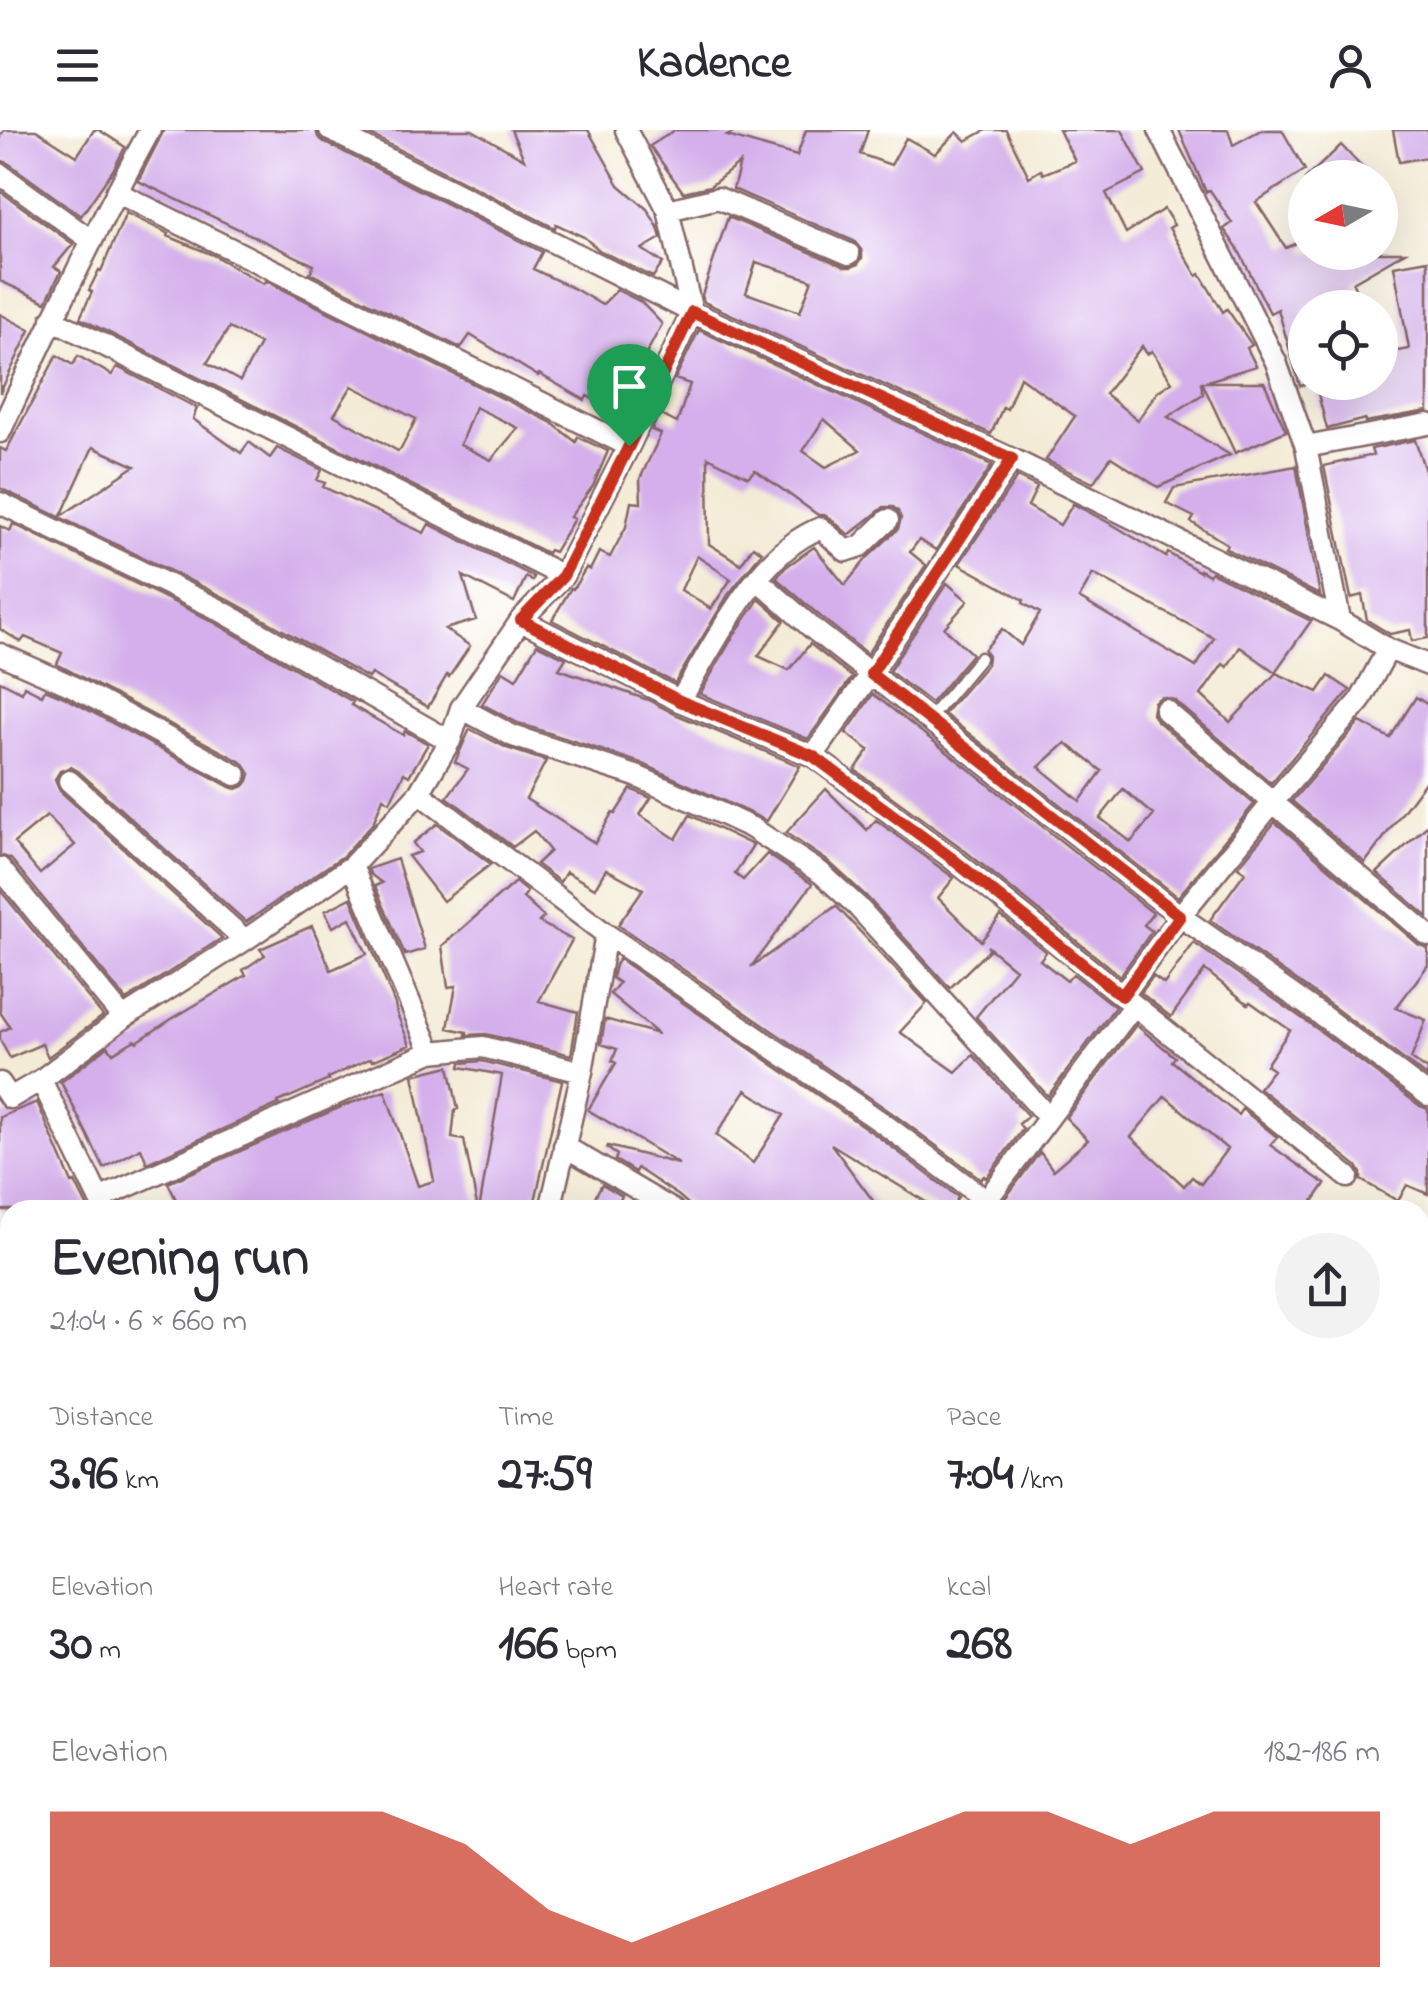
<!DOCTYPE html>
<meta charset="utf-8">
<style>
:root{--surface:#fff;--page:#f2f2f3;--text:#2b2b33;--muted:#7c7c81;--accent:#c8321e}
body{margin:0;font-family:"Indie Flower",sans-serif;background:var(--page);color:var(--text);height:100vh;display:flex;flex-direction:column;font-size:38px;white-space:nowrap}
*{box-sizing:border-box;margin:0}
p{font-size:32px;color:var(--muted)}
.icon{flex:none;width:55px;height:55px;fill:none;stroke:currentColor;stroke-width:2;stroke-linecap:round;stroke-linejoin:round}
.map{position:relative;flex:1;overflow:hidden}
.details{position:absolute;left:0px;top:1070px;width:1430px;height:812px;display:flex;flex-direction:column;background:var(--surface);border-radius:30px 30px 0 0;box-shadow:0 10px 40px #0002}
.details>*{flex:none}
.needle{width:65px;rotate:261deg}
.controls{position:absolute;left:1288px;top:30px;display:grid;gap:20px}
.controls a{display:grid;place-items:center;width:110px;height:110px;border-radius:50%;background:var(--surface);box-shadow:0 10px 40px #0002;font-size:50px}
.pin{position:absolute;display:grid;place-items:center;width:85px;height:85px;color:#fff;margin:-102px -42px;border-radius:50% 50% 50% 0;rotate:-45deg;box-shadow:0 0 10px #0007}
.pin .icon{rotate:45deg}
.round{display:grid;place-items:center;flex:none;width:105px;height:105px;border-radius:52px;background:var(--page)}
.summary{display:flex;align-items:center;justify-content:space-between;height:170px;padding:0 50px}
h1{font-size:55px;font-weight:800;line-height:75px}
.stats{display:grid;grid-template-columns:repeat(3,1fr);gap:15px;height:170px;padding:10px 50px}
.stats div{display:grid;align-content:center}
.stats b{font-size:50px;font-weight:800}
.stats small{font-size:28px;font-weight:400}
.stats p{font-size:28px}
.chart{height:280px;padding:20px 50px}
.chart p{display:flex;justify-content:space-between}
.chart svg{width:100%;height:180px;margin-top:10px;fill:var(--accent);opacity:.7}
header{display:flex;justify-content:space-between;align-items:center;height:130px;padding:0 50px;background:var(--surface);font-size:45px;font-weight:800}
.map>svg:first-child{display:block}
.building{fill:#d4afeb;fill-rule:evenodd}
.lines{fill:none;stroke-linecap:round;stroke-linejoin:round}
.service-casing{stroke:#866667;stroke-width:15}
.minor-casing{stroke:#866667;stroke-width:25}
.trunk-casing{stroke:#866667;stroke-width:38}
.service{stroke:#fff;stroke-width:10}
.minor{stroke:#fff;stroke-width:20}
.trunk{stroke:#fff;stroke-width:32}
.route-casing{stroke:#fff;stroke-width:20}
.route{stroke:#c8321e;stroke-width:12}
</style>
<header><svg class="icon" aria-label="menu" viewBox="0 0 24 24"><path d="M4 6h16M4 12h16M4 18h16"/></svg>Kadence<svg class="icon" aria-label="person" viewBox="0 0 24 24"><circle cx="12" cy="8" r="4"/><path d="M4 21q1-7 8-7t8 7"/></svg></header>
<div class="map">
<svg width="1428" height="1882" viewBox="0 0 1428 1882">
<rect width="100%" height="100%" fill="#fff"/>
<filter id="ink" filterUnits="userSpaceOnUse"><feTurbulence type="fractalNoise" baseFrequency=".01" numOctaves="2"/><feDisplacementMap in="SourceGraphic" scale="20" xChannelSelector="R" yChannelSelector="G"/><feConvolveMatrix kernelMatrix="1 2 1 2 8 2 1 2 1" color-interpolation-filters="sRGB"/></filter>
<filter id="wash" filterUnits="userSpaceOnUse"><feTurbulence type="fractalNoise" baseFrequency=".0048" numOctaves="4" result="noise"/><feDisplacementMap in="SourceGraphic" scale="40" xChannelSelector="R" yChannelSelector="G"/><feGaussianBlur stdDeviation="2.25" result="paint"/><feColorMatrix in="noise" values="0 0 0 0 0 0 0 0 0 0 0 0 0 0 0 0 0 1.4 0 .05"/><feComposite in="paint" operator="in"/></filter>
<g filter="url(#wash)">
<rect width="100%" height="100%" fill="#f4ebd6"/>
<g id="blocks">
<path class="building" d="M5 0H36L77 26 94 0H99L125 17 113 40 81 86 8 33 0 30V5Z
M164 0H316L318 7 324 12 542 122 533 139 575 159 602 175 617 160 641 172 662 194 616 281 587 266 585 270 539 244 538 246 470 205 461 218 310 143 314 135 138 51Z
M361 0H472L524 29 511 0H588L619 55 647 79 658 97 661 108 642 119 663 133 653 147 599 120 584 107 556 94 555 98Z
M675 0H738L727 6 797 26 806 0H868L860 24 891 35 906 8 935 24 957 2 966 11 986 0H1006L1029 47 1041 40 1043 44 1075 31 1059 0H1122L1145 43 1106 63 1126 103 1164 79 1174 95 1169 98 1197 146 1200 144 1223 182 1227 179 1252 215 1247 218 1256 236 1201 253 1203 264 1168 287 1230 325 1158 357 1111 327 1093 353 1046 330 1075 286 1020 247 1007 279 1003 277 991 304 704 172 702 165 728 87 845 137H852L858 134 862 128V121L854 111 733 59 740 33 710 56 683 62 650 16ZM756 132 812 150 800 182 746 163ZM1142 216 1147 224 1152 221 1172 252 1157 262 1138 290 1105 264Z
M1179 0H1228L1233 15 1261 0H1282L1305 40 1256 72 1286 118 1305 109V122H1405L1353 152 1360 178H1305V255L1300 256 1278 179 1270 183 1239 121 1224 99 1232 93 1210 60 1206 62Z
M1393 0H1428V27L1399 32Z
M1341 15 1372 48H1306L1333 23Z
M0 61 73 114 54 137 61 141 46 172 0 151Z
M126 83 169 104 168 106 213 125 264 154 266 151 552 293 576 312 578 307 608 321 593 356 570 387 574 389 554 422 549 420 547 423 80 188 92 162 89 160 99 140 101 141ZM229 198 260 214 240 251 207 233ZM352 256 416 289 401 319 398 321 334 285ZM475 277 518 298 491 330 460 315Z
M1428 130V281L1365 292V289L1327 299 1315 252H1346L1347 257 1365 252H1380V224L1409 219 1394 136Z
M0 184 30 200 0 263Z
M699 200 992 335 936 420 919 410 910 422 926 435 867 524 821 487 776 448 786 437 814 417 845 455 867 428 898 399 901 388 898 381 893 377H884L849 405 830 388 824 385H818L755 340 748 347 708 327 709 414 741 434 753 416 762 422 728 465 675 553 552 490 571 458 573 459 586 438 590 440 599 422 610 427 626 397 631 372 641 373 640 349 661 304 652 300 659 284 677 293 690 254 675 249ZM824 289 860 320 826 337 803 321ZM697 426 731 449 711 479 681 460Z
M57 225 73 235 78 226 112 245 117 237 197 278 193 289 241 323 249 312 270 328 277 318 322 340 317 350 325 353 323 357 424 403 429 394 534 447 532 451 526 447 514 472 463 446 476 490 445 499 470 516 449 547 447 545 428 577 371 544 368 548 222 466 0 358V318L6 321ZM93 317 135 336 61 386Z
M1202 252H1264L1286 301 1235 323Z
M1415 310 1428 350V508L1412 511 1410 500 1390 504 1367 490 1362 465 1351 468 1324 336 1373 325 1371 319Z
M1296 336 1320 465 1225 418 1227 414 1191 392 1194 387 1166 373 1174 358Z
M1017 347 1037 357 1028 376 1060 395 1073 374 1115 396 1166 427 1168 423 1200 442V440L1209 445 1211 442 1311 491 1275 542 1240 517 1227 537 1223 534 1201 565 1230 592 1276 543 1318 562 1329 546 1350 560 1271 653 1174 570 1161 567 1154 572 1152 584 1156 590 1254 674 1178 767 944 584 987 534 988 526 984 520 1002 499 1021 515 1040 483 1023 473 1024 470 959 434ZM1093 444 1214 508 1196 537 1079 468ZM1066 613 1102 641 1080 671 1039 637ZM1123 659 1154 685 1131 712 1100 688Z
M13 394 210 490 353 572 351 575 403 605 405 601 428 614 409 646 404 643 390 672 383 668 373 693 343 726 246 792 78 641 71 637 60 641 55 649 60 661 222 808 126 870 11 729 0 725V551L22 562 24 556 42 565 45 559 64 567 230 657 237 659 244 656 248 651 250 644 243 633 57 534 62 523 25 507 21 512 0 499V396L10 401ZM47 686 75 715 40 744 14 713Z
M947 453 968 471 944 498 972 524 931 573 889 541Z
M759 469 784 491 758 526 789 540 810 514 852 547 808 609 700 564 734 505Z
M537 514 566 528 559 539 648 570 675 584 800 636 767 691 641 633 518 593 482 574 503 541 516 549Z
M873 564 1153 783 1144 795 1152 801 1120 846 959 716 855 640 869 620 846 603Z
M1416 567 1428 575V648L1365 733 1292 671 1360 592 1390 608Z
M470 599 507 618 546 631 526 669 595 713 612 683 615 684 631 659 651 668 640 685 676 709 690 685 753 715 735 744 743 750 767 724 812 754 751 837 836 776 927 873 900 902 956 942 973 925 1028 986 1019 994 1023 999 986 1048 984 1046 981 1049 892 983 618 795 643 759 606 739 595 758 566 742 560 752 536 734 550 721 534 701 513 717 447 667 468 639 455 632Z
M826 659 867 700 876 690 954 748 938 768 981 811 1001 786 1046 822 1040 830 1067 851 1073 844 1115 877 1048 966 976 887 1015 839 987 816 990 819 950 858 866 766 829 732 786 703Z
M1275 692 1419 815 1428 818V835L1396 878 1426 890 1411 929 1428 940 1427 947 1332 876 1210 790 1245 742 1238 737Z
M437 694 491 734 443 771 408 726 420 722 413 713Z
M1428 695V787L1377 743Z
M397 729 425 819 405 825 375 756 382 753 370 744 368 739Z
M515 752 527 762 523 768 544 787 539 792 572 810 539 871 578 882 571 925 486 904 466 905 467 902 448 898 456 856 448 857 442 816Z
M0 760 103 886 48 927 42 914 10 928 0 910V902L10 897 0 882Z
M351 768 395 874 397 884 410 915 372 931 371 928 328 948 329 950 278 972 279 974 147 1033 141 1018 104 1038 61 952 108 916 113 923 135 910 137 912 170 890 246 845 243 840 265 825 260 819 312 796 331 840 367 824 350 788 333 797 325 781Z
M1194 813 1316 898 1420 976 1428 979V1064L1407 1055 1398 1071 1361 1050V1043L1357 1036 1259 958 1273 940 1266 935 1290 900 1250 872 1248 874 1205 840 1171 887 1141 863 1153 846 1164 854Z
M619 829 876 1005 958 1067 951 1080H939L831 1014 880 1080H695L679 1066 637 1038 635 1042 615 1030 617 1025 607 1018 608 1016 679 1034 588 980 616 933 612 931 617 919 601 914 605 889 658 904 610 864 619 853 612 848 615 835ZM746 960 784 985 753 1033 716 1005Z
M1136 895 1175 927 1172 931 1238 985 1242 979 1277 1007 1270 1015 1325 1054 1307 1080H1011L1004 1070 1040 1022 1053 1040 1088 1010 1066 988ZM1165 966 1227 1019 1201 1054 1192 1047 1184 1056 1131 1007Z
M482 931 562 951 533 1080H479L502 945 460 937 461 933Z
M449 936 458 979 455 980 452 1008 464 1010 478 1080H181L168 1053 343 976 385 961 418 1056 434 1051 413 945Z
M37 972 72 1053 75 1052 89 1080H0V987Z
M602 1054 622 1066 615 1080H588Z"/>
</g>
</g>
<g filter="url(#ink)">
<use href="#blocks" fill-opacity="0" stroke="#866667" stroke-width="2.5"/>
<g class="lines">
<g class="service-casing">
<path id="service" d="M929 589 980 528
M1189 1882 1190 1872"/>
</g>
<g class="minor-casing">
<path id="minor" d="M330 0 692 182 1012 329 1340 490 1388 519 1428 535
M1159 0 1276 232 1306 317 1340 490
M0 44 92 111
M116 62 629 316
M668 80 718 68 849 124
M52 189 563 446
M0 302C47 200 96 98 150 0
M1306 317 1428 294
M0 373 216 478 450 611
M757 449 812 498 1180 786 1324 887 1428 965
M521 490 680 571 813 626 950 727 1348 1047
M0 524 70 555 236 645
M680 571C713 516 758 421 821 398L846 421 861 416 888 390
M461 578 513 606 636 646 720 683 752 698 821 743 857 776 1049 988
M1165 580 1428 805
M813 626 871 543 1012 329
M69 651 245 810
M419 663 606 804 884 994 987 1071 995 1080
M352 736 431 922
M0 738 123 888
M1123 865 1180 786 1273 672 1360 571 1388 519
M41 950 104 1079
M0 953 10 968 41 950 123 888 245 810 352 736 419 663 450 611 461 578 521 490 563 446 629 316 692 182 668 80 626 0
M564 1016 673 1080
M99 1069 431 922 483 917 582 942
M980 1079 1134 875
M550 1080 582 942 606 804
M0 1201 10 1202
M1420 1627 1428 1649
M25 1882 26 1872"/>
</g>
<g class="trunk-casing">
<path id="trunk" d="M0 1681 10 1683
M0 1712 10 1713
M1420 1836 1428 1837
M1420 1862H1428"/>
</g>
<use href="#service" class="service"/>
<use href="#minor" class="minor"/>
<use href="#trunk" class="trunk"/>
</g>
</g>
<g class="lines" filter="url(#ink)">
<g class="route-casing">
<path id="route" d="M692 182 1012 329 871 544 1180 786 1122 866 950 727 813 626 680 571 521 490 563 446 629 316Z"/>
</g>
<use href="#route" class="route"/>
</g>
</svg>
<div class="controls">
<a><svg class="needle" viewBox="-14 -14 28 28"><path d="M0-13l5 13h-10z" fill="#e53935"/><path d="M0 13l5-13h-10z" fill="#7c7c81"/></svg></a>
<a><svg class="icon" aria-label="locate" viewBox="0 0 24 24"><circle cx="12" cy="12" r="6"/><path d="M12 2v4M12 18v4M2 12h4M18 12h4"/></svg></a>
</div>
<div class="pin" style="left:629px;top:316px;background:#1e9e55"><svg class="icon" aria-label="arrive" viewBox="0 0 24 24"><path d="M6 21V4h12l-3 4 3 4H6"/></svg></div>
<section class="details">
<div class="summary"><div><h1>Evening run</h1><p>21:04 · 6 × 660 m</p></div><a class="round"><svg class="icon" aria-label="share" viewBox="0 0 24 24"><path d="M12 15V3M7 8l5-5 5 5M5 13v7h14v-7"/></svg></a></div>
<div class="stats">
<div><p>Distance</p><b>3.96<small> km</small></b></div>
<div><p>Time</p><b>27:59</b></div>
<div><p>Pace</p><b>7:04<small> /km</small></b></div>
</div>
<div class="stats">
<div><p>Elevation</p><b>30<small> m</small></b></div>
<div><p>Heart rate</p><b>166<small> bpm</small></b></div>
<div><p>kcal</p><b>268</b></div>
</div>
<div class="chart"><p><span>Elevation</span>182–186 m</p>
<svg viewBox="0 0 160 44" preserveAspectRatio="none"><path d="M0 44V6L10 6L20 6L30 6L40 6L50 14L60 30L70 38L80 30L90 22L100 14L110 6L120 6L130 14L140 6L150 6L160 6V44z"/></svg>
</div>
</section>
</div>
